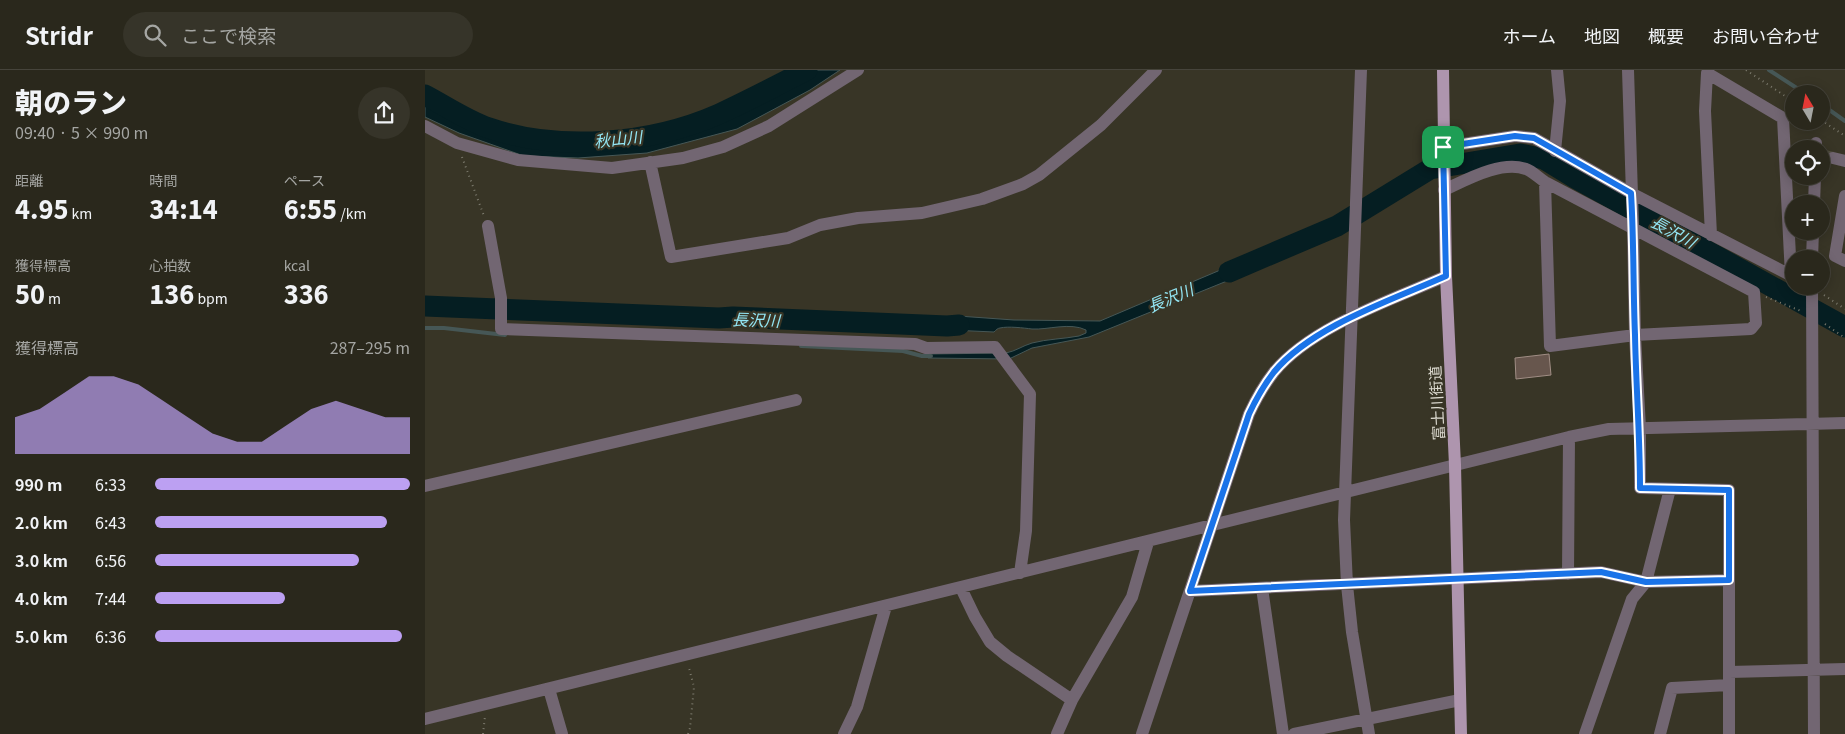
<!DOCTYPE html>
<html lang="ja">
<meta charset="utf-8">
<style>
:root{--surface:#2a281c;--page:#363429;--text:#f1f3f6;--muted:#a5a6a3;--line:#46443b;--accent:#bca0f2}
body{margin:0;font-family:Georgia,"Noto Sans JP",serif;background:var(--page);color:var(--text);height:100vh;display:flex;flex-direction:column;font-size:19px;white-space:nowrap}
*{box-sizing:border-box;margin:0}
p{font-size:16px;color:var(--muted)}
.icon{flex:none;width:28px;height:28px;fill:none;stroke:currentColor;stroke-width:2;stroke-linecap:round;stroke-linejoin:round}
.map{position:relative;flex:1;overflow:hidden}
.drawer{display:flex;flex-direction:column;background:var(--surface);width:425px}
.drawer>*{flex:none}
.needle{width:32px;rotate:350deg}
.fabs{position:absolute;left:1360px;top:15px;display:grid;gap:10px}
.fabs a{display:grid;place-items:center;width:45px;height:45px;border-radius:50%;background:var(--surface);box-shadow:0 2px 12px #0003,0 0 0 1px var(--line);font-size:25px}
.pin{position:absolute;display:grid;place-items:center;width:42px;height:42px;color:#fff;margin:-21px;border-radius:10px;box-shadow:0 2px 8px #0006}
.round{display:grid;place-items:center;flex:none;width:52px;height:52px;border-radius:26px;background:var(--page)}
.summary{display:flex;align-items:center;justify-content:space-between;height:85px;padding:0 15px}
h1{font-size:28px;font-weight:800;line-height:38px}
.stats{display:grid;grid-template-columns:repeat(3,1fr);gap:8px;height:85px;padding:5px 15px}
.stats div{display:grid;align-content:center}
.stats b{font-size:25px;font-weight:800}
.stats small{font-size:14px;font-weight:400}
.stats p{font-size:14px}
.chart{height:140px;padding:10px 15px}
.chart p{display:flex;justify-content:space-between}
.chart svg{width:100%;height:90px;margin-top:5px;fill:var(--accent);opacity:.7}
ul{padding:0 15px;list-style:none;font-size:16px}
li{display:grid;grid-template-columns:80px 60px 1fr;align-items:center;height:38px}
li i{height:12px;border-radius:6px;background:var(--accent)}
header{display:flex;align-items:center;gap:30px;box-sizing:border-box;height:70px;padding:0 25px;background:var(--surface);border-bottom:1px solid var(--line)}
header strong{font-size:24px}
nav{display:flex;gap:28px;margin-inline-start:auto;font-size:18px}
.search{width:350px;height:45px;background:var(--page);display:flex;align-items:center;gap:12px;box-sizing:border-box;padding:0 18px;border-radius:28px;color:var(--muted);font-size:19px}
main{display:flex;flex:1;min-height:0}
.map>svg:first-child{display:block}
.water{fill:#051e22;stroke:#465756}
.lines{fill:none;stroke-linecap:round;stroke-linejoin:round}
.stream{stroke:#465756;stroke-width:4}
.river{stroke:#051e22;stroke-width:21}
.building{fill:#67564d;stroke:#a18e85}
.minor-tunnel{stroke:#514e40;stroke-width:12;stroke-dasharray:12 6;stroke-linecap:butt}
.path{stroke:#7d7b6e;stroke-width:2;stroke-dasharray:1 4;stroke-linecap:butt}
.minor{stroke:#726672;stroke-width:12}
.major{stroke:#ae95ae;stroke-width:12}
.route-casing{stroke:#fff;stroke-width:10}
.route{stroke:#1a73e8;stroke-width:6}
.labels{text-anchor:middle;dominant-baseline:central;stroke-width:4.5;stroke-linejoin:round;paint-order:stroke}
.street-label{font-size:15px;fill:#dddbd1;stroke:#383526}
.water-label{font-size:16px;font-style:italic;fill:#93e6f4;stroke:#383526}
</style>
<header>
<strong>Stridr</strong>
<div class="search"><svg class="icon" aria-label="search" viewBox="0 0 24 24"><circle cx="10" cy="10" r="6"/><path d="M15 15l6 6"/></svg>ここで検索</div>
<nav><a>ホーム</a><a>地図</a><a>概要</a><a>お問い合わせ</a></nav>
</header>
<main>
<section class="drawer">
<div class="summary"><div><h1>朝のラン</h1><p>09:40 · 5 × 990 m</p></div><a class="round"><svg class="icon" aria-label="share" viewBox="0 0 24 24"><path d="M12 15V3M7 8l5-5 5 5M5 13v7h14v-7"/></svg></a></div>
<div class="stats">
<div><p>距離</p><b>4.95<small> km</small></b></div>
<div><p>時間</p><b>34:14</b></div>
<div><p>ペース</p><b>6:55<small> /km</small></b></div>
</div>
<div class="stats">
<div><p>獲得標高</p><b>50<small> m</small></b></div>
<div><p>心拍数</p><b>136<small> bpm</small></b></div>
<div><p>kcal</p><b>336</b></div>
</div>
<div class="chart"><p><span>獲得標高</span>287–295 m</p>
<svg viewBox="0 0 160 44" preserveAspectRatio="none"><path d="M0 44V26L10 22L20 14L30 6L40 6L50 10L60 18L70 26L80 34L90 38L100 38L110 30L120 22L130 18L140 22L150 26L160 26V44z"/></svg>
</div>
<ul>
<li><b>990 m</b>6:33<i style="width:100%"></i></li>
<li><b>2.0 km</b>6:43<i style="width:91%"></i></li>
<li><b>3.0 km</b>6:56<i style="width:80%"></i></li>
<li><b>4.0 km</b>7:44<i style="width:51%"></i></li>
<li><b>5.0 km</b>6:36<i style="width:97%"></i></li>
</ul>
</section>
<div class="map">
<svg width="1420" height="664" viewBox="0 0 1420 664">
<rect width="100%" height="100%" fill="#383526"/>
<path class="water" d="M381 0H415L385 20 312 59 222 83 153 88 99 86 34 63 0 47V26L34 49 98 73 153 76 220 71 317 41Z
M826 187 834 198 664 267 607 278 584 289 503 288V284L581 283C591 281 597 276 607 273 622 269 638 269 654 266L661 263V260C645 252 623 260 607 259 599 258 583 256 575 258 573 258 571 260 569 262L504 259 505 252 528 250 533 246 589 250 675 251Z"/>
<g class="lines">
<path class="stream" d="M1344 0 1381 24
M1396 34 1420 51
M0 258H19L80 265
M376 276 478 281 497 286H506"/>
<path class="river" d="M0 25C21 36 41 50 64 58 135 82 226 74 294 44 324 30 353 15 382 0
M804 202 912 156 1005 99 1095 84 1119 89 1150 108 1420 257
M0 236 294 248 308 247 522 256 534 255"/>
</g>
<path class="building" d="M1124 284 1126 305 1091 309 1090 288Z"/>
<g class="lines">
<path class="minor-tunnel" d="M1396 85 1408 88"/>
<path class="path" d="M1321 0 1369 32
M1396 50 1420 66
M37 87 59 146
M1399 225 1420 239
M1341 227 1376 241
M1400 254 1420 268
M58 664 60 646
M263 664 265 658 269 617 264 598"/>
<path class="minor" d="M936 0 919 450 922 515 927 562 944 664
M1203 0 1208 156 1210 265 1215 358V418L1304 420V664
M0 56 32 73 93 90 187 98 258 88 298 77 344 56 433 0
M1018 77 1090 66 1109 68 1206 123 1369 207
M1391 79V73
M1130 81 1135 31 1132 0
M1408 88 1420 91
M225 92 246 187 363 168 395 155 433 148 497 143 557 129 598 114 614 105 676 55 731 0
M1019 120C1041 110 1076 90 1101 99 1107 101 1114 108 1120 112L1329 222 1331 253 1326 259 1210 265 1125 276 1120 112
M1420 126 1410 186 1420 191
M1389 134 1390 106
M63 156 76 228V259L490 274 501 278 570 277 605 324 601 461 595 503
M1286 165 1280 41 1282 3 1358 48 1366 206
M1387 189 1388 161
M1387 216 1389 664
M0 416 371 330
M1143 504 1144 367
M536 518 550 547 565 572 582 586 647 630
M837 518 858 664
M765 521 1176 502 1221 512 1304 510
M1304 602 1420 599
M124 619 137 664
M0 649 1144 367 1184 359 1420 353
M419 664 432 637 461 536
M632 664 647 630 707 527 723 472
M717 664 824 344C831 329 839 315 849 302 887 256 967 230 1021 206
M869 664 1035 630
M1160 664 1207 529 1221 512 1245 419
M1235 664 1247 618 1304 615"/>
<path class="major" d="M1018 0 1021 206 1030 395 1036 664"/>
</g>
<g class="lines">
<g class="route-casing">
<path id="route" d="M1090 66 1109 68 1206 123C1209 171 1208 218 1210 265 1211 316 1215 367 1215 418L1304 420V510L1221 512 1176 502 765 521 824 344C831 329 839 315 849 302 887 256 967 230 1021 206L1018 77Z"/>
</g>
<use href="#route" class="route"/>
</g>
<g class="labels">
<g class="street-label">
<text transform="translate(1011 333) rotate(-93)">富士川街道</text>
</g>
<g class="water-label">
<text transform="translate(193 68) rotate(-6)">秋山川</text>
<text transform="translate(1249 161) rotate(29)">長沢川</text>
<text transform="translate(745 227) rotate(-23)">長沢川</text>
<text transform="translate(331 249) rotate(2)">長沢川</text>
</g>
</g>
</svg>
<div class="fabs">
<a><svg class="needle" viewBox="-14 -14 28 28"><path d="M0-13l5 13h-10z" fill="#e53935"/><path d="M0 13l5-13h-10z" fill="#a5a6a3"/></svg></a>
<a><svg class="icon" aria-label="locate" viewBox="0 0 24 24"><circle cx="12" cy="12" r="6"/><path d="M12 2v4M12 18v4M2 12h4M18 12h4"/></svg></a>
<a>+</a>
<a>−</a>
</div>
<div class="pin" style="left:1018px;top:77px;background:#1e9e55"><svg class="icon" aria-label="arrive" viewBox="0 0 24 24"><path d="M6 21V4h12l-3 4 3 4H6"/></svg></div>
</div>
</main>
